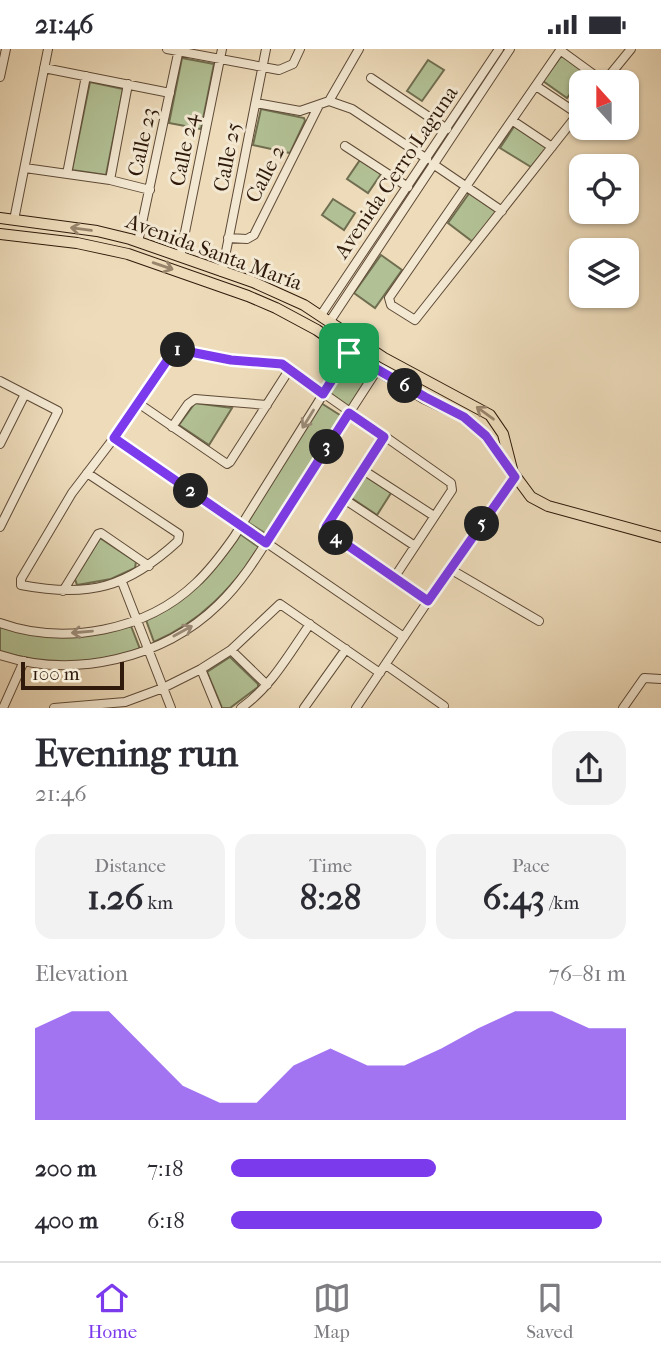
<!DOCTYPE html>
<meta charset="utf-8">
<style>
:root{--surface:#fff;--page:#f2f2f3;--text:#2b2b33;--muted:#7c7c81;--line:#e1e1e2;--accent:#7c3aed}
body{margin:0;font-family:"IM FELL French Canon",serif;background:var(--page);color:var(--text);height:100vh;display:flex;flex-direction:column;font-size:26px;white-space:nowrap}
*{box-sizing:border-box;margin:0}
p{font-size:23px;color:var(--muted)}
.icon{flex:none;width:38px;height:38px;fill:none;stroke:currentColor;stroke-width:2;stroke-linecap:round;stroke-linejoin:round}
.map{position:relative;height:659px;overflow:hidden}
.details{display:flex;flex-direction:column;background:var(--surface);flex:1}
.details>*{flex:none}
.needle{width:46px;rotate:339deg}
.buttons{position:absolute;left:569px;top:21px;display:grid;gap:14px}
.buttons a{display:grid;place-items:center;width:70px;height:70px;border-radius:14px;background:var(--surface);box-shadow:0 2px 5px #0004;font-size:35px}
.scale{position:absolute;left:21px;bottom:18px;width:103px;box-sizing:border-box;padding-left:7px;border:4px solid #2f1a0b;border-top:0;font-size:19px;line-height:24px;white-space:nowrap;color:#2f1a0b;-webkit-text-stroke:5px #f3e8d2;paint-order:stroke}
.pin{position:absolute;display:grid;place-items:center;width:60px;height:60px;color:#fff;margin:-30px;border-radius:14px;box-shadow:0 4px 10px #0006}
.km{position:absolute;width:35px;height:35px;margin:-18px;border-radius:50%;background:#222;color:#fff;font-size:19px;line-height:35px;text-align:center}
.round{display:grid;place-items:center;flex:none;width:74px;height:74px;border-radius:21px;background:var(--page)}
.headline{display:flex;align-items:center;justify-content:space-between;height:119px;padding:0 35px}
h1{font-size:38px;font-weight:800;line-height:52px}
.figures{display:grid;grid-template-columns:repeat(3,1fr);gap:10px;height:119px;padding:7px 35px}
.figures div{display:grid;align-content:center;border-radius:18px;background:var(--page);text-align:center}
.figures b{font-size:35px;font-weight:800}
.figures small{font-size:19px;font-weight:400}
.figures p{font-size:19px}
.chart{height:196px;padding:14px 35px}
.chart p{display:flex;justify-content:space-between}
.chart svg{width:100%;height:126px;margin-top:7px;fill:var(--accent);opacity:.7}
ul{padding:0 35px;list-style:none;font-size:23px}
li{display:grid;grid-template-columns:112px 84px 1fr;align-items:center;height:52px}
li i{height:18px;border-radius:9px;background:var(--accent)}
.status{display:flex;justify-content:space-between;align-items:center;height:49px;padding:0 35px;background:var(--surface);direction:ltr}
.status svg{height:19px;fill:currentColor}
.menu{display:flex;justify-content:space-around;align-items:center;height:98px;border-top:2px solid var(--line);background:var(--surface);font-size:19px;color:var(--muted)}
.menu a{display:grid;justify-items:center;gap:4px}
.menu .active{color:var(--accent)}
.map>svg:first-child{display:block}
.green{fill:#b2c195;stroke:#706e50;stroke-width:2}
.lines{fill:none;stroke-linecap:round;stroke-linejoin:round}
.minor-casing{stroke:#5e4a37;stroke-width:10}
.major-casing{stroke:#2f1a0b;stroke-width:12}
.minor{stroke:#f3e8d2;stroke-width:8}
.major{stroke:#eddbba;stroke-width:10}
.oneway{stroke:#98846b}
.oneway2{stroke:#9b8b78}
.route-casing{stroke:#fff;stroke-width:14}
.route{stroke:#7c3aed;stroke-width:9}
.labels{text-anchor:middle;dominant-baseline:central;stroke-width:6;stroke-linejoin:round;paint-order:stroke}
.street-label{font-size:21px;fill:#2f1a0b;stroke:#f3e8d2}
</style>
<div class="status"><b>21:46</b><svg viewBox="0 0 49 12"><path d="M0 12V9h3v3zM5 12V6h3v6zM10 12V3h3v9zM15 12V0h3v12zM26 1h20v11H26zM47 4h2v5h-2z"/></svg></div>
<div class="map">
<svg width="661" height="659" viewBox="0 0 661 659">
<rect width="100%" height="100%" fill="#eddbba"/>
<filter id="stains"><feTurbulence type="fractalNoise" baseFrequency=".00286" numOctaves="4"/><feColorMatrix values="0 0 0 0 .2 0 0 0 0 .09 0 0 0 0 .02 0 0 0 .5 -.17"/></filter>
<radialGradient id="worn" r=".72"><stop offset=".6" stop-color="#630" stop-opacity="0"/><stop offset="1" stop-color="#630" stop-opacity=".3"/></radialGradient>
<path class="green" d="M562 6 586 23 567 49 543 32Z
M182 9 214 15 201 80 169 74Z
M428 11 444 21 422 52 407 42Z
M90 33 123 40 106 126 72 121Z
M261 60 304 69 305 72 290 104 253 96Z
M515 76 547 98 531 118 500 99Z
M360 111 381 125 368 144 347 130Z
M470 143 497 161 473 193 448 174Z
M333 150 355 164 344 181 322 166Z
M381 206 402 221 375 259 354 244Z
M350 308 372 322 349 358 327 344Z
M195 354 232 359 209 396 179 376Z
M321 354 343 368 268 486 246 472Z
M364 426 391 444 377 466 350 448Z
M240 485 260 499C230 540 202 572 154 593L146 571C191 546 211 528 240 485Z
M100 489 136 513 135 519 111 530 77 536 75 530Z
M131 577 140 600C112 610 72 616 43 612 29 610 14 606 0 603V578C50 589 81 592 131 577Z
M230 608 258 635V638L230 659H222L207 623Z"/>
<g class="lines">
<g class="minor-casing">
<path id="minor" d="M167 0 279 21 293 15 300 0
M561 0 389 249 391 256 415 271 581 61
M560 1 604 33
M44 19 170 44
M0 28 6 0
M371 29 447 80
M604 33 631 0
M536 37 578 65
M329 52 359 0
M256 54 300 62 329 52 352 60 427 110
M513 72 552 98
M345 97 408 138
M433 115 502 162
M25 119 110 131 150 141
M67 125 86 27
M110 131 128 35
M14 171 48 0
M228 189 247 190 254 186 319 56
M138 193 179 0
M180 208 222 0
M222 223 266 0
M321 266 499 0
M330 272 510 0
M0 332 58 362 0 478
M138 354 227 415 230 413 289 321
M172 378 188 355 195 350 267 356
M384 388 326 479 329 485 428 552
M114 389 404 588
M0 395 25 345
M363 421 434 467
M87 424 179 485 178 492C127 539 89 549 21 536V530L72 444 114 389 175 300 231 311 282 315 451 434 452 441 394 529
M344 450 415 497
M450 520 539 572
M122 533 171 659
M63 542 98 485 101 484 149 517
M0 574C64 597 146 582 196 534 211 520 222 505 234 488L357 291
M231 601 267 636
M0 606C74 630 163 610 219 555 246 529 264 496 284 465 315 417 346 369 377 321
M386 616 444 657
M201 620 217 659
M3 659 24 612
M54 659 125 653 163 639 201 620 231 601 280 555 380 624
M241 659C271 638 289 605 310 575
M304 659 346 600
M356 659 428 552 515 428
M623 659 644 629 661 630"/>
</g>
<g class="major-casing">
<path id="major" d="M0 169 97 182 130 190 253 233 304 256 384 309 490 366 503 385 513 424
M0 185 77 194 128 205 248 247 276 259 317 281 352 306 424 349 464 368 486 387 531 448 548 457 661 488"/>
</g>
<use href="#minor" class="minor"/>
<use href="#major" class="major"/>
</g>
<defs><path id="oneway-shaft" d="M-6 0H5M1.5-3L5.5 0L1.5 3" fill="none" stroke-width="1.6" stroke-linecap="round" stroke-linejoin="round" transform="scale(1.75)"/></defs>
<g class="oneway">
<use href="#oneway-shaft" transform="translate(81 180) rotate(-172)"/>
<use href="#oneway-shaft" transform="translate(163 217) rotate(19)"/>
<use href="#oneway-shaft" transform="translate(485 364) rotate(-144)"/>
</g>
<g class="oneway2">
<use href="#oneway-shaft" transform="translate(308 370) rotate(122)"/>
<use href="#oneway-shaft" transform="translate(183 582) rotate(-29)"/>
<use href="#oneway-shaft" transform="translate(82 583) rotate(175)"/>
</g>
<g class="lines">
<g class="route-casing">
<path id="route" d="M175 300 231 311 282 315 323 345 349 304 425 348 464 368 486 387 515 428 428 552 327 482 326 478 384 388 349 364 266 494 114 389Z"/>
</g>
<use href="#route" class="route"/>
</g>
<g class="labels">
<g class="street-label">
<text transform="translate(142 93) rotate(-78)">Calle 23</text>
<text transform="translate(184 101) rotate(-79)">Calle 24</text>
<text transform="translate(227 108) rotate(-79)">Calle 25</text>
<text transform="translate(396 123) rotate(-56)">Avenida Cerro Laguna</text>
<text transform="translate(265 125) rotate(-63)">Calle 2</text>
<text transform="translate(214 203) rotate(20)">Avenida Santa María</text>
</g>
</g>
<rect width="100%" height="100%" filter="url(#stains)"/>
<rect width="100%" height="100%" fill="url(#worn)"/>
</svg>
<div class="buttons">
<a><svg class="needle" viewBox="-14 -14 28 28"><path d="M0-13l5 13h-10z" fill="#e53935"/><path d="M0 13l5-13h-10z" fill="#7c7c81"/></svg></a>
<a><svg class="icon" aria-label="locate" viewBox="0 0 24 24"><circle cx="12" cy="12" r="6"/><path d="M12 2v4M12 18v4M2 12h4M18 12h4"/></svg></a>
<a><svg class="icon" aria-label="layers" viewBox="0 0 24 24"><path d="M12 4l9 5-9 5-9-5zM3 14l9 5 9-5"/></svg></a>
</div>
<div class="scale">100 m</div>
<div class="pin" style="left:349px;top:304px;background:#1e9e55"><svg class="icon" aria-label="arrive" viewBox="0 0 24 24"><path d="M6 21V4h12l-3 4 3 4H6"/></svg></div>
<b class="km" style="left:178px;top:301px">1</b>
<b class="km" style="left:191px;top:442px">2</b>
<b class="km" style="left:327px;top:398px">3</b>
<b class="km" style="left:336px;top:489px">4</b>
<b class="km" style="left:482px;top:475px">5</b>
<b class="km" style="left:405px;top:337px">6</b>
</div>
<section class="details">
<div class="headline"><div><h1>Evening run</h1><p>21:46</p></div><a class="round"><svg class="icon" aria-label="share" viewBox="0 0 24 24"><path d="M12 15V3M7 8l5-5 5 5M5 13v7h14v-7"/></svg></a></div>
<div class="figures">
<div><p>Distance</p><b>1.26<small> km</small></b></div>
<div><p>Time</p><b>8:28</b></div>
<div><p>Pace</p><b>6:43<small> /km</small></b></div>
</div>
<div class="chart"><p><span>Elevation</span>76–81 m</p>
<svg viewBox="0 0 160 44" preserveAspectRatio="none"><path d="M0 44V12L10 6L20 6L30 19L40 32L50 38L60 38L70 25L80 19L90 25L100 25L110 19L120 12L130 6L140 6L150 12L160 12V44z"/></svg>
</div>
<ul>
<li><b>200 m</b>7:18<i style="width:52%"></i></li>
<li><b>400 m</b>6:18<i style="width:94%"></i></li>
</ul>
</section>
<nav class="menu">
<a class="active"><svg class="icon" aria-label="home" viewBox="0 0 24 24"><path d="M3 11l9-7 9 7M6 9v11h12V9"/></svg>Home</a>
<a><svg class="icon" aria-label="map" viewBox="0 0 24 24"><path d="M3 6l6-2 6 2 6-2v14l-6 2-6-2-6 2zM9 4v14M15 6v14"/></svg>Map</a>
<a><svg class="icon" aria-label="saved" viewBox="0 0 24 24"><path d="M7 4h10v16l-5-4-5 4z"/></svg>Saved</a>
</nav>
